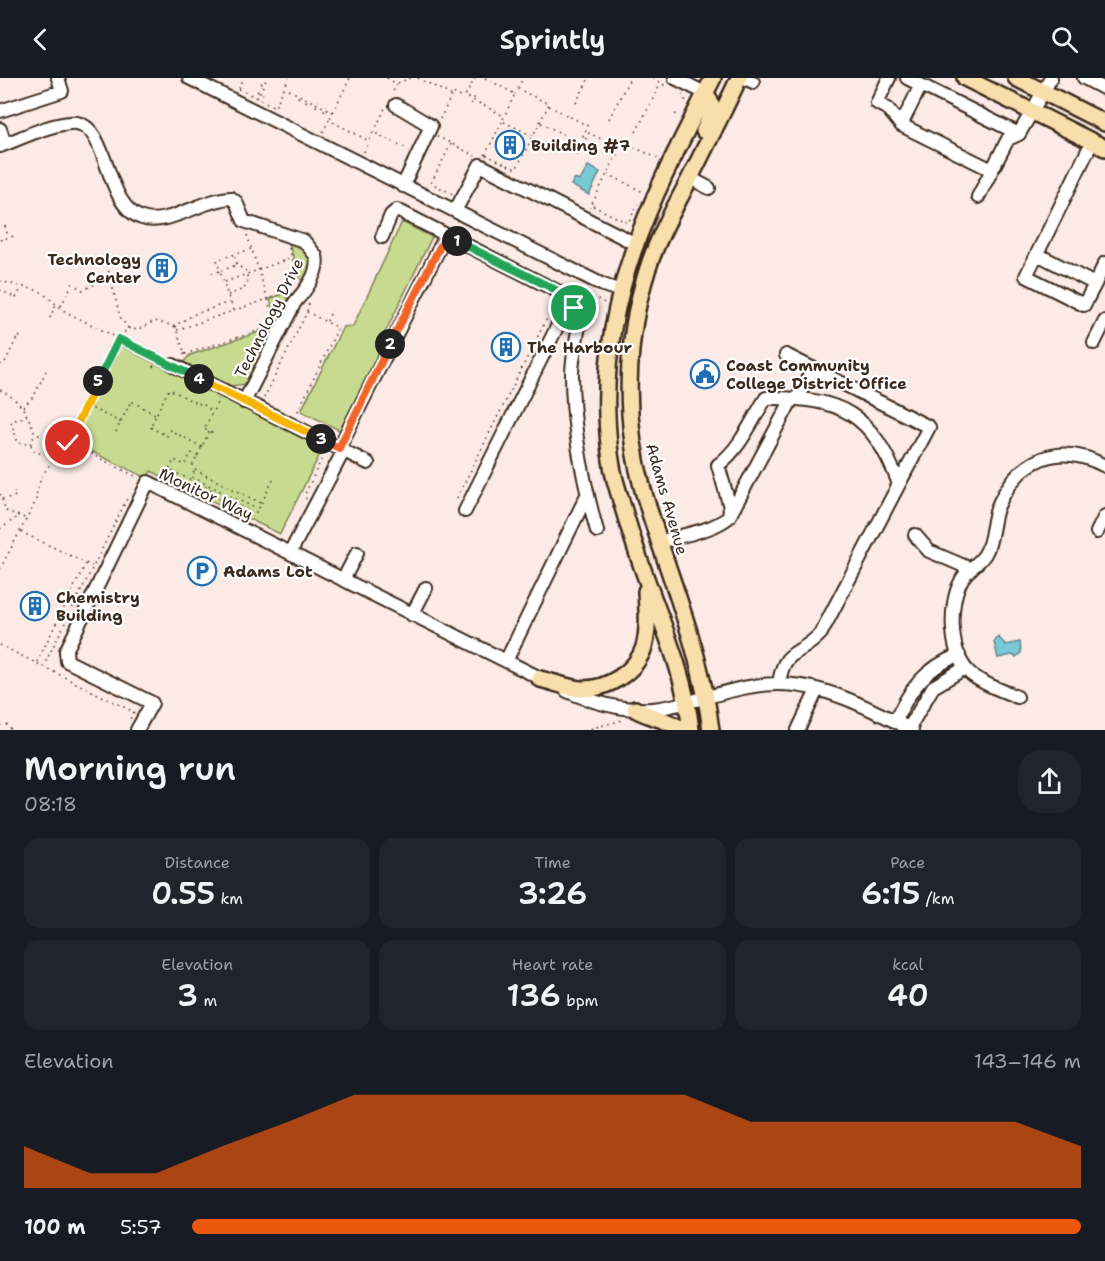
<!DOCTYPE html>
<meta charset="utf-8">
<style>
:root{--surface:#171b24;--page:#20242c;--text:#f1f3f6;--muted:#9ea1a6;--accent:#ea580c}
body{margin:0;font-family:"Shantell Sans",sans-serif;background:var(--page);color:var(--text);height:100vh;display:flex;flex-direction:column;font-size:22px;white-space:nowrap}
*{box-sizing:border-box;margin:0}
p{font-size:20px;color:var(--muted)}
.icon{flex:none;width:33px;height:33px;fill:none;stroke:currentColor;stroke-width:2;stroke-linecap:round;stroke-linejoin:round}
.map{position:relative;height:652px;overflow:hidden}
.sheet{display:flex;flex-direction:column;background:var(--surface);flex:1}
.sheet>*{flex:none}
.pin{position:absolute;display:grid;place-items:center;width:51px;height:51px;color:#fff;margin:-26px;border:3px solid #fff;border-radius:50%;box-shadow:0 2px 6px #0007}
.km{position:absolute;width:30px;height:30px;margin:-15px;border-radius:50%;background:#222;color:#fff;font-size:16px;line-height:30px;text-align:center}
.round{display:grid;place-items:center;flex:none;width:63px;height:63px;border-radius:24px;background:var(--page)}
.summary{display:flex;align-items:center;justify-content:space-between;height:102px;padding:0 24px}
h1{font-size:33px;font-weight:600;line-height:45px}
.stats{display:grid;grid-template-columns:repeat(3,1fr);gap:9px;height:102px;padding:6px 24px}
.stats div{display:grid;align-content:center;border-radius:15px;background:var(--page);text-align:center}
.stats b{font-size:30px;font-weight:600}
.stats small{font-size:16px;font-weight:400}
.stats p{font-size:16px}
.chart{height:168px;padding:12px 24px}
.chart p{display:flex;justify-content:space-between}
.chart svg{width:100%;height:108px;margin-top:6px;fill:var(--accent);opacity:.7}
ul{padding:0 24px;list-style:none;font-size:20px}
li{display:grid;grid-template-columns:96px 72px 1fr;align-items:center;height:45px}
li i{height:15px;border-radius:8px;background:var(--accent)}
header{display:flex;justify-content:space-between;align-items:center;height:78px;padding:0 24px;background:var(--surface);font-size:27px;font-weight:600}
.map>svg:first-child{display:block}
.green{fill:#c7da8f;stroke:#818256;stroke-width:1.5}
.water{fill:#79c9d4;stroke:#60898b;stroke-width:1.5}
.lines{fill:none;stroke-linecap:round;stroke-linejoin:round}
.minor-casing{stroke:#3b2a1e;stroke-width:16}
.major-casing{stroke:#3b2a1e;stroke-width:20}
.path{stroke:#3b2a1e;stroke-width:1.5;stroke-dasharray:1.5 4.5;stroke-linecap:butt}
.minor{stroke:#fff;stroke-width:12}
.major{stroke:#f8deab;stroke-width:15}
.split-1-casing{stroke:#fff;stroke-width:12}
.split-2-casing{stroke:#fff;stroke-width:12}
.split-3-casing{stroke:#fff;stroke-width:12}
.split-4-casing{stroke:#fff;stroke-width:12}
.split-5-casing{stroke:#fff;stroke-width:12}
.split-6-casing{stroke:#fff;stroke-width:12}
.split-1{stroke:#22a559;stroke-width:8}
.split-2{stroke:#f0652b;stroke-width:8}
.split-3{stroke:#f0652b;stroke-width:8}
.split-4{stroke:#f5b400;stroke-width:8}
.split-5{stroke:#22a559;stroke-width:8}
.split-6{stroke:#f5b400;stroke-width:8}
.labels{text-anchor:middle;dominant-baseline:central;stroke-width:4.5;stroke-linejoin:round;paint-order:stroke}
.poi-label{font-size:16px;font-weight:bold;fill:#3b2a1e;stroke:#fff;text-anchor:start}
.street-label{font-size:16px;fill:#3b2a1e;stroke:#fff}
</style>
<header><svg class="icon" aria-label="back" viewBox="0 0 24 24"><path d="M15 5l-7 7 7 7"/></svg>Sprintly<svg class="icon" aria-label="search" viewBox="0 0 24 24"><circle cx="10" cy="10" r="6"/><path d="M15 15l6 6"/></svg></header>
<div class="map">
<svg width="1105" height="652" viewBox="0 0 1105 652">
<rect width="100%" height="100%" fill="#fbeae6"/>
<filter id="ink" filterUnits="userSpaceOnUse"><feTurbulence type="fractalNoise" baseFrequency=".0167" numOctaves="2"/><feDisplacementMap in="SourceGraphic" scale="12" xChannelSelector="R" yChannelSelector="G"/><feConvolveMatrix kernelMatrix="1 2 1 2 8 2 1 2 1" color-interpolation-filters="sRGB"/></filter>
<g filter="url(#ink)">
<path class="green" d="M402 144 432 159 381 263 384 265 341 353 301 333 343 249 353 248Z
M288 163C317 172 313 185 303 208Z
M285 215 289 225 246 306 231 308 183 285 190 277 268 251 275 240 270 221Z
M121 268 323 370 280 456 151 393 147 400 73 365Z"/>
<path class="water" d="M588 88 600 94 589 117 571 107 574 101 580 103Z
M998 559 1006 567 1020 564 1021 575 1016 579 1012 577 998 580 994 564Z"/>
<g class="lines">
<g class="minor-casing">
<path id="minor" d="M189 0 603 207 621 213
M675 0 705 15
M745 0 753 4
M889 0 877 25 888 31 901 47 992 92
M907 0 1019 56
M1084 0 1105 11
M396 27 431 48 403 108
M0 33 62 13 58 0
M901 47 921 7
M0 51 5 66
M1092 64 1037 176 1095 206 1105 185
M0 68C22 60 47 47 70 45 110 40 102 127 142 140 167 149 205 120 231 120L236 124 244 143 304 163 316 178C320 194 306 212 295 224L244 324
M690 100 709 110
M978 119 1008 61 1019 56 1051 0
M455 133 480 87 634 165
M382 159 391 137 397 132 559 214 574 230
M1037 176 1026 198 1084 227 1095 206
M1094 265 1105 243
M786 277 929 349 899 406
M173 287 368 385
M797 321 813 290
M339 370 446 157
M465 433 566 231 574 230 581 237C578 256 572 277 572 297 572 346 584 406 597 453
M729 439 792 321
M1097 454 1105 438
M915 457 929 473 971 491
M660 464C683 456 710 454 729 439L730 429 718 387C740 371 751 344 766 320 841 319 872 335 899 406L821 555C799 580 784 568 779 606
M290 475 344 372
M343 502 357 475
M412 537 426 510
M506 583 587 417
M567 613C592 624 624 633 652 631 695 627 734 606 778 606 825 606 871 631 912 652
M1017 619C1002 612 984 607 972 597 949 579 948 527 961 503 966 492 979 486 985 476 993 463 992 442 998 428 1019 380 1059 363 1105 388
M895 644C909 612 925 590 959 577
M909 650 933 609 965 590
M137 652 152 625 67 583 66 573 148 404 548 604
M798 652 817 612"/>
</g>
<g class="major-casing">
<path id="major" d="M965 0 1105 70
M1016 0 1105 45
M704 53C710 40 716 26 705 15
M540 601C553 604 568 610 581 611 607 612 636 594 644 569 649 551 647 531 646 513
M635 631C650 640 668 641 683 652
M691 652C684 594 665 554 646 500 635 470 626 440 617 409 610 387 608 361 607 338 602 209 657 111 713 0
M711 652C701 569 666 492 643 412 623 341 625 263 647 193 657 161 674 131 689 102 706 68 723 34 739 0"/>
</g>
<path class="path" d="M387 0 397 6 392 16
M418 0 451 17
M475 0 465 18 504 38
M485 0 515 16 502 43 533 58 549 26 518 11 515 16
M653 0 667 9
M261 5 266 8
M398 5 411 0
M239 10 244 0
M518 10 523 0
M239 11 275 29 289 0
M289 12 333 34 329 42
M257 13 263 16
M682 16 687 25
M257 20 267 0
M298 20 301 15
M306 24 309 19
M576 25 589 0
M471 26 475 18
M549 28 588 48 583 58 585 59
M316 29 318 23
M324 33 326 27
M333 34 350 0
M675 36 680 38
M440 41 453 15 461 19 465 18
M609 41 630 0
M541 45 582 66
M323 54 329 42 369 63 373 54 408 71
M374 54 386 28
M636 54 660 7
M437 58 475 78
M451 66 431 105 453 116
M621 69 623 64 659 81
M364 74 369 63
M485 77 502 44
M486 77 516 91 533 58
M577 77 589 55 620 70 590 130
M608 96 643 114
M593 128 628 145 638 126
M5 148 8 158
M0 162 14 158
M289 170 299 203
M107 187 120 239 128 250 130 246
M212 195 220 193 217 182 251 171
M0 203 40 213 66 234 164 283
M225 204 291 180
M0 212 16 220 21 211
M573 213 577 215 579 211 605 225
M228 217 244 211 248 203 246 193 237 187 234 177
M231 225 233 233
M61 228 72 206 83 212 109 199
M307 233 309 225
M50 240 56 226
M327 243 332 232
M175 248 185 276 181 278
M177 252 268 221 247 157
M185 276 264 251 272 240 268 221 289 214
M0 287 5 284 18 258 22 260
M153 289 158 280
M0 312C21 322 28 337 36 358
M264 320 307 234 338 250 296 337
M87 328 122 345
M23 329 34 318 46 293
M15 342 27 338
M11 344 18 365 30 366
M116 354 131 323 155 336
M209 354 193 387 195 392 261 425
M212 355 204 351 219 321
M31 366a9 9 0 1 1 18 0a9 9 0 1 1-18 0Z
M69 365 137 399
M202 369 170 352 167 358 150 349 169 311 198 326 202 325 212 334
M46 374 52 381
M198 378 191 375 185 387 174 382 169 392 210 410 214 417 225 425 248 430 250 434H257L275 398
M194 394 192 399 257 431
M0 416 6 433 27 441
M457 420 555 224
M2 421 16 418 14 413
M306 421 305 416 324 376
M0 451 16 440
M21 454 92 488
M0 491 36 423C36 405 47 384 64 375L119 261 128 250 137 252 155 243 174 248 195 236 230 224 220 193 237 187
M0 567 134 634 129 643
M37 584 86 485
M43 589 127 421
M0 647H8L11 652
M585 652 623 642"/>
<use href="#minor" class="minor"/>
<use href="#major" class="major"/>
</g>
</g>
<g class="lines" filter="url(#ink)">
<g class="split-1-casing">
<path id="split-1" d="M457 163 560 214 574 230"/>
</g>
<g class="split-2-casing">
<path id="split-2" d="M390 266 446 157 457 163"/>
</g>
<g class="split-3-casing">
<path id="split-3" d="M321 361 339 370 390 266"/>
</g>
<g class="split-4-casing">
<path id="split-4" d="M199 301 321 361"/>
</g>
<g class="split-5-casing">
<path id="split-5" d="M98 303 119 261 199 301"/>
</g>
<g class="split-6-casing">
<path id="split-6" d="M68 365 98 303"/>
</g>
<use href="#split-1" class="split-1"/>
<use href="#split-2" class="split-2"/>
<use href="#split-3" class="split-3"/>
<use href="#split-4" class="split-4"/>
<use href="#split-5" class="split-5"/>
<use href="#split-6" class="split-6"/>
</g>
<defs>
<g id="building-ring" transform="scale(1.5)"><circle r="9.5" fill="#fff" stroke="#1f6fb2" stroke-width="1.5"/><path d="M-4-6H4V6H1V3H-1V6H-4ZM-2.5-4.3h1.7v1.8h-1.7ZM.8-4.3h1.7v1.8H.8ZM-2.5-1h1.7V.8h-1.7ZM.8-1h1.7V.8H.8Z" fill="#1f6fb2"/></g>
<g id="civic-ring" transform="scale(1.5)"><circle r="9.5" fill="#fff" stroke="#1f6fb2" stroke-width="1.5"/><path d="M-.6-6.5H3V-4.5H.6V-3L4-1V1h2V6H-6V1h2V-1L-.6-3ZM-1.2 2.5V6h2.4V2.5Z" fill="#1f6fb2"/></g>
<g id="parking-ring" transform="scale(1.5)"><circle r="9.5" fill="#fff" stroke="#1f6fb2" stroke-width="1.5"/><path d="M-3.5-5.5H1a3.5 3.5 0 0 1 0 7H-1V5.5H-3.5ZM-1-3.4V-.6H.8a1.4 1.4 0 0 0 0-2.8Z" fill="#1f6fb2"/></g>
</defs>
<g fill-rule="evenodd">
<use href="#building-ring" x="510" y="67"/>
<use href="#building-ring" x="162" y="190"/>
<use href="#building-ring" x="506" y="269"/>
<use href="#civic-ring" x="705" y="296"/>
<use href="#parking-ring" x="202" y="493"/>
<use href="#building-ring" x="35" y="528"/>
</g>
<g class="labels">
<g class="poi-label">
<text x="531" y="67">Building #7</text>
<text x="141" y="181" text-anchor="end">Technology<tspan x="141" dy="18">Center</tspan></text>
<text x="527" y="269">The Harbour</text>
<text x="726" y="287">Coast Community<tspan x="726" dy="18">College District Office</tspan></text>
<text x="223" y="493">Adams Lot</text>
<text x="56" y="519">Chemistry<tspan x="56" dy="18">Building</tspan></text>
</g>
<g class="street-label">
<text transform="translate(269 240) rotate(-63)">Technology Drive</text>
<text transform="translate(206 416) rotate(25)">Monitor Way</text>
<text transform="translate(667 421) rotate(74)">Adams Avenue</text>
</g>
</g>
</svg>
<div class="pin" style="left:574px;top:230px;background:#1e9e55"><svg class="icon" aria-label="arrive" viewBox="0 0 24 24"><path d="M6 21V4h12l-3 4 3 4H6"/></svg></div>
<div class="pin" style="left:68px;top:365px;background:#d93025"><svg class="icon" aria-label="check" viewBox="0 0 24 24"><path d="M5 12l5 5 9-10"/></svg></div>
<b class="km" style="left:457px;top:163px">1</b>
<b class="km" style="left:390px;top:266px">2</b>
<b class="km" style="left:321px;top:361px">3</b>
<b class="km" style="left:199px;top:301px">4</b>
<b class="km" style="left:98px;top:303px">5</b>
</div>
<section class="sheet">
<div class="summary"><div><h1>Morning run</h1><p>08:18</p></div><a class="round"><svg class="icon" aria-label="share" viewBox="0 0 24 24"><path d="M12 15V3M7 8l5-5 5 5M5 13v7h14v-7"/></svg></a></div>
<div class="stats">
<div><p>Distance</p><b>0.55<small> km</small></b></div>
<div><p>Time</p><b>3:26</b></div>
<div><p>Pace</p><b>6:15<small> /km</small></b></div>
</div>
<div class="stats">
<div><p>Elevation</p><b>3<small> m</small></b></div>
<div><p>Heart rate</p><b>136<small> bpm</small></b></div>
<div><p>kcal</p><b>40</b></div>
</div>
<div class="chart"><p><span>Elevation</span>143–146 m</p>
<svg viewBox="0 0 160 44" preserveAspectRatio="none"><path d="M0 44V27L10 38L20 38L30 27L40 17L50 6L60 6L70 6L80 6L90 6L100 6L110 17L120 17L130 17L140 17L150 17L160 27V44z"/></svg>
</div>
<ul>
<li><b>100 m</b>5:57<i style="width:100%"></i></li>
</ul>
</section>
